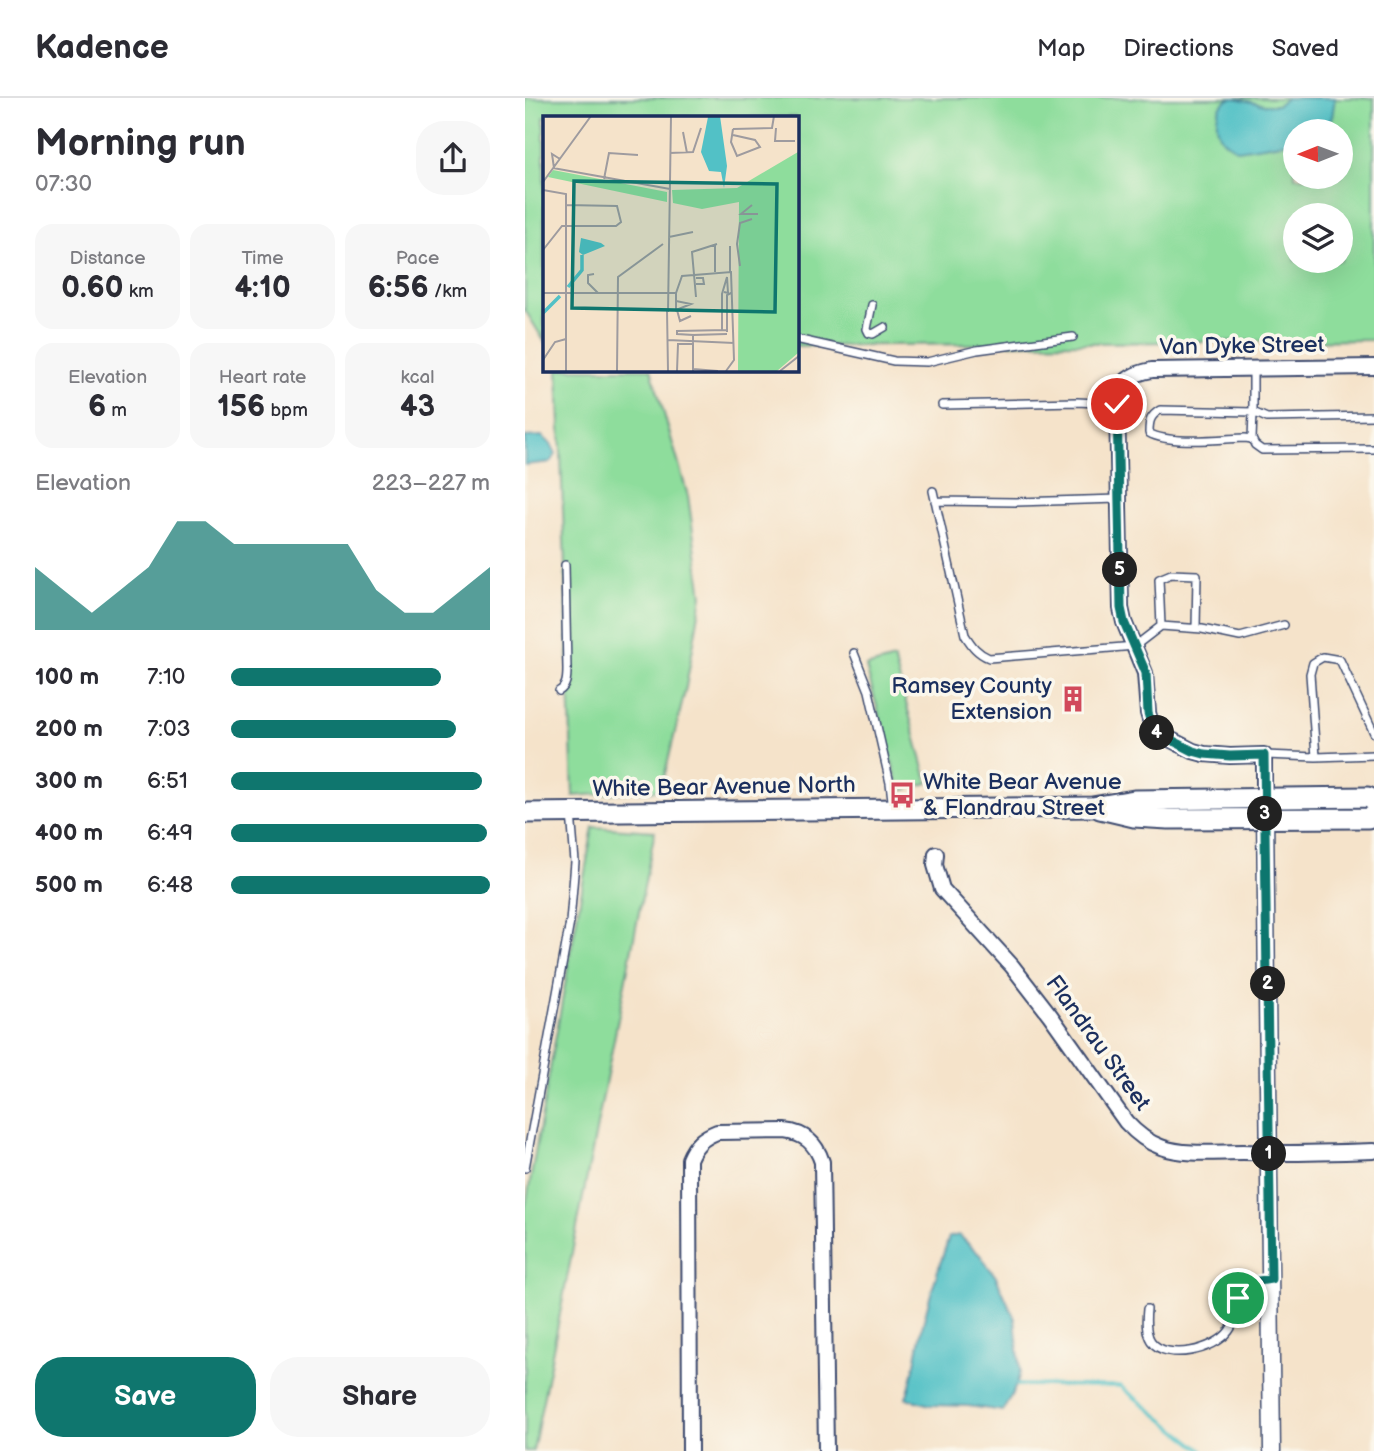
<!DOCTYPE html>
<meta charset="utf-8">
<style>
:root{--surface:#fff;--page:#f7f7f7;--text:#2b2b33;--muted:#7c7c81;--line:#e1e1e2;--accent:#0f766e}
body{margin:0;font-family:"Balsamiq Sans",sans-serif;background:var(--page);color:var(--text);height:100vh;display:flex;flex-direction:column;font-size:26px;white-space:nowrap}
*{box-sizing:border-box;margin:0}
p{font-size:23px;color:var(--muted)}
.icon{flex:none;width:38px;height:38px;fill:none;stroke:currentColor;stroke-width:2;stroke-linecap:round;stroke-linejoin:round}
.map{position:relative;flex:1;overflow:hidden}
.drawer{display:flex;flex-direction:column;background:var(--surface);width:525px}
.drawer>*{flex:none}
.needle{width:46px;rotate:269deg}
.fabs{position:absolute;left:758px;top:21px;display:grid;gap:14px}
.fabs a{display:grid;place-items:center;width:70px;height:70px;border-radius:50%;background:var(--surface);box-shadow:0 7px 28px #0002;font-size:35px}
.pin{position:absolute;display:grid;place-items:center;width:60px;height:60px;color:#fff;margin:-30px;border:4px solid #fff;border-radius:50%;box-shadow:0 2px 7px #0007}
.km{position:absolute;width:35px;height:35px;margin:-18px;border-radius:50%;background:#222;color:#fff;font-size:19px;line-height:35px;text-align:center}
.round{display:grid;place-items:center;flex:none;width:74px;height:74px;border-radius:28px;background:var(--page)}
.headline{display:flex;align-items:center;justify-content:space-between;height:119px;padding:0 35px}
h1{font-size:38px;font-weight:700;line-height:52px}
.metrics{display:grid;grid-template-columns:repeat(3,1fr);gap:10px;height:119px;padding:7px 35px}
.metrics div{display:grid;align-content:center;border-radius:18px;background:var(--page);text-align:center}
.metrics b{font-size:30px;font-weight:700}
.metrics small{font-size:19px;font-weight:400}
.metrics p{font-size:19px}
.chart{height:196px;padding:14px 35px}
.chart p{display:flex;justify-content:space-between}
.chart svg{width:100%;height:126px;margin-top:7px;fill:var(--accent);opacity:.7}
.action{display:flex;gap:14px;margin-top:auto;padding:14px 35px}
.action a{flex:1;height:80px;border-radius:28px;background:var(--accent);color:#fff;font-size:28px;font-weight:700;line-height:80px;text-align:center}
.action a+a{background:var(--page);color:var(--text)}
ul{padding:0 35px;list-style:none;font-size:23px}
li{display:grid;grid-template-columns:112px 84px 1fr;align-items:center;height:52px}
li i{height:18px;border-radius:9px;background:var(--accent)}
header{display:flex;align-items:center;gap:42px;box-sizing:border-box;height:98px;padding:0 35px;background:var(--surface);border-bottom:2px solid var(--line)}
header strong{font-size:33px}
nav{display:flex;gap:38px;margin-inline-start:auto;font-size:24px}
main{display:flex;flex:1;min-height:0}
.map>svg:first-child{display:block}
.green{fill:#8edd9c;stroke:#54867d;stroke-width:2;fill-rule:evenodd}
.water{fill:#52c1c6;stroke:#367892;stroke-width:2}
.lines{fill:none;stroke-linecap:round;stroke-linejoin:round}
.stream{stroke:#52c1c6;stroke-width:3.5}
.service-casing{stroke:#3c4a6e;stroke-width:10}
.minor-casing{stroke:#3c4a6e;stroke-width:18}
.tertiary-casing{stroke:#3c4a6e;stroke-width:19}
.secondary-casing{stroke:#3c4a6e;stroke-width:23}
.service{stroke:#fff;stroke-width:7}
.minor{stroke:#fff;stroke-width:14}
.tertiary{stroke:#fff;stroke-width:16}
.secondary{stroke:#fff;stroke-width:19}
.route-casing{stroke:#fff;stroke-width:14}
.route{stroke:#0f766e;stroke-width:9}
.labels{text-anchor:middle;dominant-baseline:central;stroke-width:7;stroke-linejoin:round;paint-order:stroke}
.street-label{font-size:23px;fill:#1b2f5e;stroke:#fbf7ec}
.poi-label{font-size:23px;fill:#1b2f5e;stroke:#fbf7ec;text-anchor:end}
.inset-river{fill:none;stroke:#52c1c6;stroke-width:3.5}
.inset-road{fill:none;stroke:#9e9b9f;stroke-width:2}
.view{fill:#0f766e;fill-opacity:0.15;stroke:#0f766e;stroke-width:3.5}
.inset-edge{fill:none;stroke:#1b2f5e;stroke-width:3.5}
</style>
<header>
<strong>Kadence</strong>
<nav><a>Map</a><a>Directions</a><a>Saved</a></nav>
</header>
<main>
<section class="drawer">
<div class="headline"><div><h1>Morning run</h1><p>07:30</p></div><a class="round"><svg class="icon" aria-label="share" viewBox="0 0 24 24"><path d="M12 15V3M7 8l5-5 5 5M5 13v7h14v-7"/></svg></a></div>
<div class="metrics">
<div><p>Distance</p><b>0.60<small> km</small></b></div>
<div><p>Time</p><b>4:10</b></div>
<div><p>Pace</p><b>6:56<small> /km</small></b></div>
</div>
<div class="metrics">
<div><p>Elevation</p><b>6<small> m</small></b></div>
<div><p>Heart rate</p><b>156<small> bpm</small></b></div>
<div><p>kcal</p><b>43</b></div>
</div>
<div class="chart"><p><span>Elevation</span>223–227 m</p>
<svg viewBox="0 0 160 44" preserveAspectRatio="none"><path d="M0 44V22L10 30L20 38L30 30L40 22L50 6L60 6L70 14L80 14L90 14L100 14L110 14L120 30L130 38L140 38L150 30L160 22V44z"/></svg>
</div>
<ul>
<li><b>100 m</b>7:10<i style="width:81%"></i></li>
<li><b>200 m</b>7:03<i style="width:87%"></i></li>
<li><b>300 m</b>6:51<i style="width:97%"></i></li>
<li><b>400 m</b>6:49<i style="width:99%"></i></li>
<li><b>500 m</b>6:48<i style="width:100%"></i></li>
</ul>
<div class="action"><a>Save</a><a>Share</a></div>
</section>
<div class="map">
<svg width="849" height="1353" viewBox="0 0 849 1353">
<rect width="100%" height="100%" fill="#fbf7ec"/>
<filter id="ink" filterUnits="userSpaceOnUse"><feTurbulence type="fractalNoise" baseFrequency=".0143" numOctaves="2"/><feDisplacementMap in="SourceGraphic" scale="14" xChannelSelector="R" yChannelSelector="G"/><feConvolveMatrix kernelMatrix="1 2 1 2 8 2 1 2 1" color-interpolation-filters="sRGB"/></filter>
<filter id="wash" filterUnits="userSpaceOnUse"><feTurbulence type="fractalNoise" baseFrequency=".00686" numOctaves="4" result="noise"/><feDisplacementMap in="SourceGraphic" scale="28" xChannelSelector="R" yChannelSelector="G"/><feGaussianBlur stdDeviation="1.57" result="paint"/><feColorMatrix in="noise" values="0 0 0 0 0 0 0 0 0 0 0 0 0 0 0 0 0 1.4 0 .05"/><feComposite in="paint" operator="in"/></filter>
<g filter="url(#wash)">
<rect width="100%" height="100%" fill="#f5e3ca"/>
<path class="green" d="M0 0H849V242L271 248V19H19V243L0 212ZM770 33H816V79H770ZM770 117H816V163H770Z
M33 271H126L163 398 177 498 161 589 136 692 48 698Z
M369 561 403 685 375 693 341 569Z
M68 729 130 733 8 1353H0V1112Z"/>
<path class="water" d="M710 0 739 7H752L762 0H810L807 19 797 33H770V43L713 52C706 48 698 44 695 37 688 23 693 1 710 0Z
M17 338 26 346 31 356 26 364 0 367V339Z
M434 1137 455 1157 471 1179 490 1221 495 1273 492 1286 478 1313 443 1308 405 1307 381 1300C389 1279 391 1257 396 1235 403 1202 413 1171 424 1139Z"/>
<g class="lines">
<path class="stream" d="M492 1287 595 1288 678 1353"/>
</g>
</g>
<g filter="url(#ink)">
<g class="lines">
<g class="service-casing">
<path id="service" d="M347 207 342 231 344 235 348 236 360 229
M271 241 369 263 402 264 452 252 548 239
M728 271V314L742 320 849 318
M417 307 552 304 592 306
M727 341 728 314 635 312C625 318 624 323 624 335 645 347 695 341 720 340L727 341 730 347 737 352 849 351
M408 393 440 537C447 548 452 555 464 560L610 548 636 528 677 531 715 539 759 527
M410 403 491 404 594 401
M636 528 634 481 646 476 672 477 671 530
M329 555 344 593 365 685 368 710
M34 593C42 589 42 579 42 571L40 467
M740 657 791 659 849 657
M791 659 785 576 788 565 798 559 815 562 849 635
M0 1070 45 824 50 764 46 715
M622 1211C621 1221 620 1234 626 1243 641 1264 690 1252 704 1233 713 1221 713 1200 716 1186L745 1181"/>
</g>
<g class="minor-casing">
<path id="minor" d="M739 700V657L705 658 679 656 668 653 631 634 626 625 623 615 620 575 599 524 596 510 592 306C594 283 606 276 627 272L849 269
M411 756 410 767 417 791 487 868 525 917 601 1024C611 1035 622 1044 636 1049 661 1058 692 1054 718 1054 731 1054 743 1055 756 1055 787 1055 818 1054 849 1053
M165 1353 164 1061C170 1047 177 1040 192 1034L260 1033C279 1035 291 1045 297 1064L301 1353"/>
</g>
<g class="tertiary-casing">
<path id="tertiary" d="M740 712 747 1353"/>
</g>
<g class="secondary-casing">
<path id="secondary" d="M575 711 609 719 643 721 843 720 849 717
M0 715 567 709 609 702 843 699 849 703"/>
</g>
<use href="#service" class="service"/>
<use href="#minor" class="minor"/>
<use href="#tertiary" class="tertiary"/>
<use href="#secondary" class="secondary"/>
</g>
</g>
<g class="lines" filter="url(#ink)">
<g class="route-casing">
<path id="route" d="M592 306 596 510 599 524 621 575 623 615 626 625 631 634 668 653 679 656 705 658 739 657 746 1181 716 1186 713 1200"/>
</g>
<use href="#route" class="route"/>
</g>
<defs>
<g id="building-bare" transform="scale(2.1)"><path d="M-4-6H4V6H1V3H-1V6H-4ZM-2.5-4.3h1.7v1.8h-1.7ZM.8-4.3h1.7v1.8H.8ZM-2.5-1h1.7V.8h-1.7ZM.8-1h1.7V.8H.8Z" fill="#d1495b" stroke="#fbf7ec" stroke-width="2.5" paint-order="stroke"/></g>
<g id="bus-bare" transform="scale(2.1)"><path d="M-5-6H5V4H4V6H2V4H-2V6H-4V4H-5ZM-3.5-4V0h7V-4ZM-3.5 1.2v1.5H-2V1.2ZM2 1.2v1.5H3.5V1.2Z" fill="#d1495b" stroke="#fbf7ec" stroke-width="2.5" paint-order="stroke"/></g>
</defs>
<g fill-rule="evenodd">
<use href="#building-bare" x="548" y="601"/>
<use href="#bus-bare" x="377" y="697"/>
</g>
<g class="labels">
<g class="street-label">
<text transform="translate(717 248) rotate(-1)">Van Dyke Street</text>
<text transform="translate(199 689) rotate(-1)">White Bear Avenue North</text>
<text transform="translate(573 945) rotate(54)">Flandrau Street</text>
</g>
<g class="poi-label">
<text x="527" y="588">Ramsey County<tspan x="527" dy="26">Extension</tspan></text>
<text x="398" y="684" text-anchor="start">White Bear Avenue<tspan x="398" dy="26">&amp; Flandrau Street</tspan></text>
</g>
</g>
<g transform="translate(18 18)">
<rect width="256" height="256" fill="#f5e3ca"/>
<path d="M255 36V237L234 255H195L196 86 159 93 130 87 129 74 194 72ZM10 54 124 76V86L5 61Z" fill="#8edd9c"/>
<path d="M177 0 184 50 181 72 178 56 166 55 158 36 165 1ZM38 122 58 127 62 130 40 139 36 136Z" fill="#52c1c6"/>
<path class="inset-river" d="M25 171 39 154V139M0 197 17 180"/>
<path class="inset-road" d="M233 12 232 25H252M190 13 229 12 231 0M140 16 144 37M190 19 212 24 217 31 194 40 188 26 190 13M127 37 150 36 158 12M10 52 127 73M11 52 9 38 17 43M61 63 66 37 95 39M0 66 48 0M0 74 23 78V255M209 89 198 98H215M126 121 150 116M0 134 19 110H73L78 106 74 90 23 89M197 150 194 128 197 107 209 103M172 156V129M187 156V130M51 158 45 159V167L55 177M153 168H161L160 162H153M0 177H133L139 160 188 156 191 244 183 255M153 181 149 136 174 128M133 185 148 188 133 194V177M124 194 125 255M134 194 137 205 148 200M125 196 128 0M179 214V178L184 161 185 177 181 176M184 216V179L188 177M151 219 134 218V215L184 214M125 224 191 227M0 244 12 226 23 223M150 253 175 255M74 255 75 161 120 128M134 255 135 228H150M150 255V219L184 218M237 255 256 240"/>
<path class="view" d="M31 65 234 68 232 196 29 192Z"/>
<rect width="256" height="256" class="inset-edge"/>
</g>
</svg>
<div class="fabs">
<a><svg class="needle" viewBox="-14 -14 28 28"><path d="M0-13l5 13h-10z" fill="#e53935"/><path d="M0 13l5-13h-10z" fill="#7c7c81"/></svg></a>
<a><svg class="icon" aria-label="layers" viewBox="0 0 24 24"><path d="M12 4l9 5-9 5-9-5zM3 14l9 5 9-5"/></svg></a>
</div>
<div class="pin" style="left:713px;top:1200px;background:#1e9e55"><svg class="icon" aria-label="arrive" viewBox="0 0 24 24"><path d="M6 21V4h12l-3 4 3 4H6"/></svg></div>
<div class="pin" style="left:592px;top:306px;background:#d93025"><svg class="icon" aria-label="check" viewBox="0 0 24 24"><path d="M5 12l5 5 9-10"/></svg></div>
<b class="km" style="left:744px;top:1056px">1</b>
<b class="km" style="left:743px;top:886px">2</b>
<b class="km" style="left:740px;top:716px">3</b>
<b class="km" style="left:632px;top:635px">4</b>
<b class="km" style="left:595px;top:472px">5</b>
</div>
</main>
